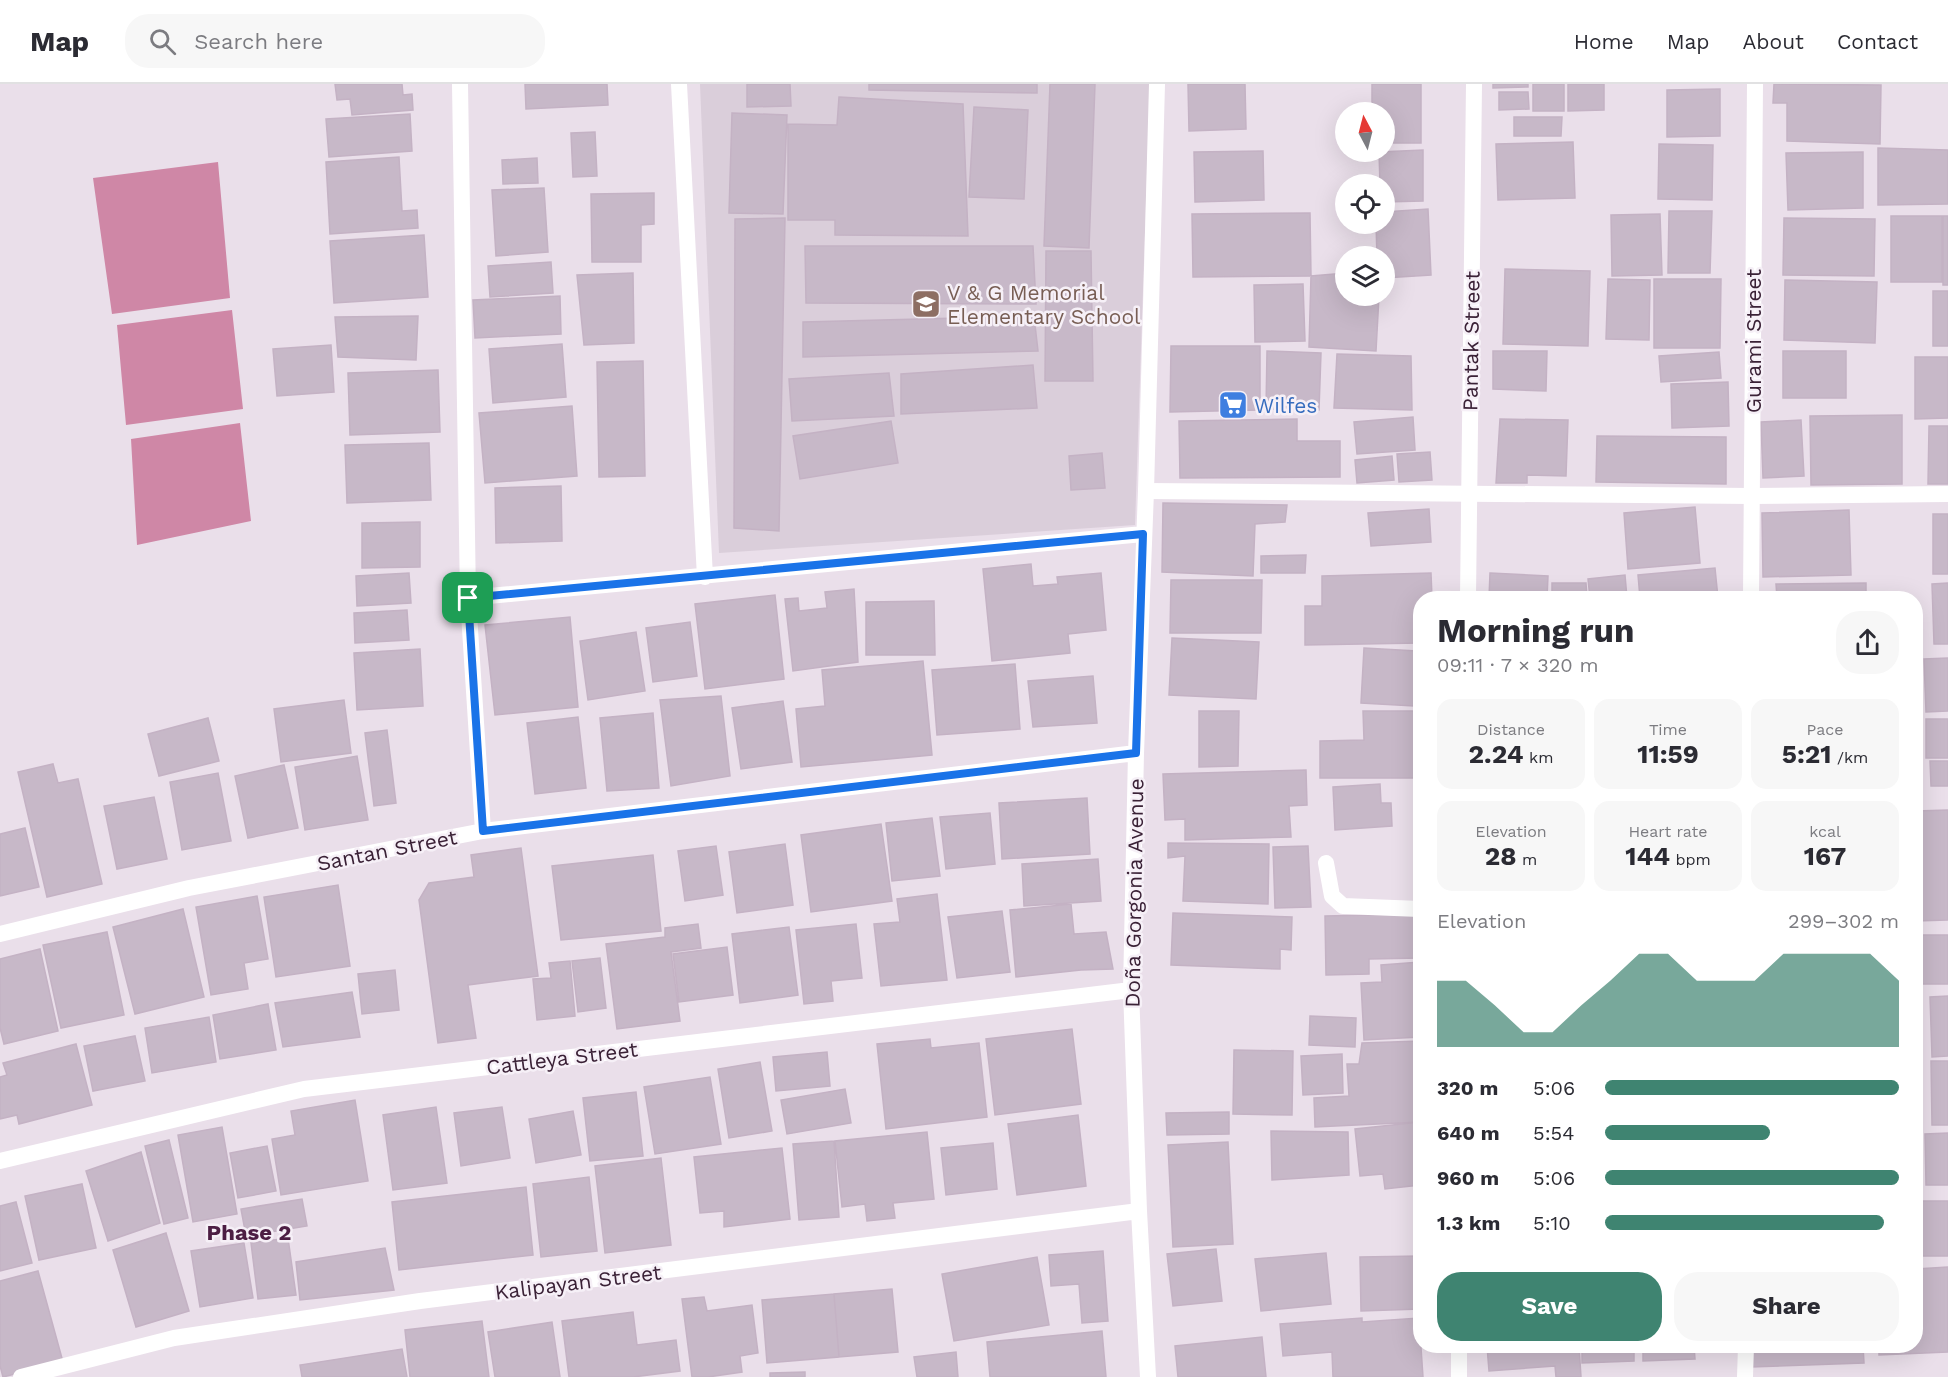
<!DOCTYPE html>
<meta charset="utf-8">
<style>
:root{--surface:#fff;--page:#f7f7f7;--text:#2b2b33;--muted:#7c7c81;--line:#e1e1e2;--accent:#3f8471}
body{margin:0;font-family:"Work Sans",sans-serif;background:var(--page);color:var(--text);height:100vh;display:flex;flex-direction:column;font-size:22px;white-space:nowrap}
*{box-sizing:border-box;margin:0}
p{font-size:20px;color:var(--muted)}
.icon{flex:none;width:33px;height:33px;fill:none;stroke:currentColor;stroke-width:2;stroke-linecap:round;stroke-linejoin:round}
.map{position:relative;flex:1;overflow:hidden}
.panel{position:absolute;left:1413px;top:507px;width:510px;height:762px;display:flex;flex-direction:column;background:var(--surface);border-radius:24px;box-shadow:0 6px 24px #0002}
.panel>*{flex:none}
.needle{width:39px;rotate:353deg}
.fabs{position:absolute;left:1335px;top:18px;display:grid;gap:12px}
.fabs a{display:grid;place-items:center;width:60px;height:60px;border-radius:50%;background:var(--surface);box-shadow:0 6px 24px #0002;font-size:30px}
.pin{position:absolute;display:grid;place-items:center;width:51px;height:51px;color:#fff;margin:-26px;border-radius:12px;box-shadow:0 3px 9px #0006}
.round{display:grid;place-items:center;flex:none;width:63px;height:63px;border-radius:24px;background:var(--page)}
.head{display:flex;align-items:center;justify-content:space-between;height:102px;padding:0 24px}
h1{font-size:33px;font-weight:700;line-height:45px}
.stats{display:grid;grid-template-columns:repeat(3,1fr);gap:9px;height:102px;padding:6px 24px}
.stats div{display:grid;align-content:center;border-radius:15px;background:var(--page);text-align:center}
.stats b{font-size:26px;font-weight:700}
.stats small{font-size:16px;font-weight:400}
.stats p{font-size:16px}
.chart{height:168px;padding:12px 24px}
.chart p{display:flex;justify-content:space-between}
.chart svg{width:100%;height:108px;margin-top:6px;fill:var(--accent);opacity:.7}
.cta{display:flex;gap:12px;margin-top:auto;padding:12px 24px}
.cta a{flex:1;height:69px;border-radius:24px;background:var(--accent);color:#fff;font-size:24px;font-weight:700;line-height:69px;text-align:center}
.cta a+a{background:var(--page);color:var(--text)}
ul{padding:0 24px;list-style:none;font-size:20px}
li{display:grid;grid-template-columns:96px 72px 1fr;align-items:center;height:45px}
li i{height:15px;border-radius:8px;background:var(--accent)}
header{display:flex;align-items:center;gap:36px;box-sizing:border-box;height:84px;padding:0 30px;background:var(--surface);border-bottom:2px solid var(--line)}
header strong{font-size:28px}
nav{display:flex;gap:33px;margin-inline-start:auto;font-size:21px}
.search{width:420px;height:54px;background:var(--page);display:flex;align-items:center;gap:15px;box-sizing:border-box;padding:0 21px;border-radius:24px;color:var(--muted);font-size:22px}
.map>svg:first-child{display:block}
.built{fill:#daceda}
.water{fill:#cf87a6}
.building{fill:#c7b8c8;stroke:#c4b2c4;stroke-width:1.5}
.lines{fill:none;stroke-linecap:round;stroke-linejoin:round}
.service{stroke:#fff;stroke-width:16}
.minor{stroke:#fff;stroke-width:16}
.route-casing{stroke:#fff;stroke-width:12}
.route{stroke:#1a73e8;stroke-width:8}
.labels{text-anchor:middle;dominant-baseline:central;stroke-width:5;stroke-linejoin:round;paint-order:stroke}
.education-label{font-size:21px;fill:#785e54;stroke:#f6f0f7;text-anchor:start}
.street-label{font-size:21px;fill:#3a2136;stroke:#f6f0f7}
.shop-label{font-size:21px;fill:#366cbe;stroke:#f6f0f7;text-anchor:start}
.neighbourhood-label{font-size:22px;font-weight:bold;fill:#4c1d43;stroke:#f6f0f7}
</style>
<header>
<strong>Map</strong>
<div class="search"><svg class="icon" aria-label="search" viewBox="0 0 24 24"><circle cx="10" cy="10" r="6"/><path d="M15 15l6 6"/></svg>Search here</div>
<nav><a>Home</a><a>Map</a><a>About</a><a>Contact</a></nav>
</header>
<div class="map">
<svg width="1948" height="1293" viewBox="0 0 1948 1293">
<rect width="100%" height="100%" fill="#eadfea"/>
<path class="built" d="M700 0H1150L1135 441 719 469Z"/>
<path class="water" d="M218 78 230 214 112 230 93 94Z
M232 226 243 325 126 341 117 241Z
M240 339 251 437 137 461 131 355Z"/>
<path class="building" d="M335 0H402L403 11 412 10 413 26 352 31 350 15 337 16Z
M525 0H607L608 21 526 25Z
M747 0H790L791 22 747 23Z
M869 0H1037V9L869 6Z
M1050 0H1095L1089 164 1044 162Z
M1188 0H1245L1246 45 1189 47Z
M1372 0H1421V59H1384V28H1372Z
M1493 0H1528V3L1493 4Z
M1533 0H1564V27H1533Z
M1568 0H1604V26L1568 27Z
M1774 0 1881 1 1880 60 1787 57V19H1773Z
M1720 5V52L1667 53V6Z
M1499 8H1528L1529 25 1499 26Z
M839 13 963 20 968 152 835 151V136H788V40L837 41Z
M974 23 1028 26 1024 115 969 113Z
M732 29 787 31 783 130 729 129Z
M410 30 412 67 329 73 326 35Z
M1514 33H1562L1561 52H1514Z
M595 48 597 92 573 93 571 49Z
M1573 58 1575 114 1498 116 1496 60Z
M1659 60 1713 61 1712 116 1658 115Z
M1878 64 1948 66V120L1878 121Z
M1423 66V117L1384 118V100H1380L1379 68Z
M1263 67 1264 116 1195 118 1194 68Z
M1863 68V124L1788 126 1786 69Z
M399 73 402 127 417 126 418 144 330 150 326 78Z
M537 74 538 99 503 100 502 76Z
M544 104 548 168 496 172 492 106Z
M654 109V140L641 141V178H592L591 110Z
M1428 125 1431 191 1384 194V172H1377L1376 140H1384V128Z
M1669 127H1712L1710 189H1668Z
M1310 129 1311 192 1193 193 1192 130Z
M1660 130 1662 191 1612 192 1611 131Z
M1891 132H1942V198H1891Z
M1943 132H1948V201H1943Z
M785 134 779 447 734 444 735 135Z
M1784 134 1875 135 1874 192 1783 191Z
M424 151 428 213 334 219 330 157Z
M805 162H1033L1036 220 806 219Z
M1046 167H1091L1093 297H1045Z
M551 178 553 209 490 213 488 182Z
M1505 185 1590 187 1588 262 1503 260Z
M633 189 634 259 584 261 577 191Z
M1346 189V212H1379L1376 267 1309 263 1311 192Z
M1608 195 1650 196 1649 256 1606 255Z
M1654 195H1721L1720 264H1654Z
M1785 196 1877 198 1875 259 1784 256Z
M1303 200 1305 257 1255 258 1254 201Z
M1933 207H1948V262H1933Z
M560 212 561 250 475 254 473 216Z
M418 232 416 276 338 273 335 233Z
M1034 232 1038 267 803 273V238Z
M562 260 566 313 493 319 489 265Z
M331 261 334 308 277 312 273 265Z
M1171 262H1260V326L1170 328Z
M1267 267 1321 269 1319 326 1266 325Z
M1493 267H1547L1546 307 1493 305Z
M1783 267H1846V314H1783Z
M1719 268 1721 294 1661 298 1659 272Z
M1337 270 1411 272 1412 326 1334 324Z
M1915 273H1948V334L1915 335Z
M643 277 645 392 599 393 597 278Z
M1033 281 1037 324 901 330V290Z
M438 286 440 348 350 351 348 289Z
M889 289 894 332 792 337 789 295Z
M1728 298 1729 342 1672 344 1671 300Z
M572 322 577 392 485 399 479 329Z
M1902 331V400L1811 401 1810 332Z
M1413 333 1415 366 1357 370 1354 338Z
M1297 335V357H1340V393L1180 394 1179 337Z
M1500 335 1568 336 1566 392 1527 391V399H1496Z
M1801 336 1804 392 1763 394 1761 338Z
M891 337 898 379 800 395 793 352Z
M1929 342H1948V400H1928Z
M1597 352 1726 353V400L1596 398Z
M429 359 431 416 347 419 345 361Z
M1430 368 1432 396 1399 398 1397 370Z
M1102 369 1105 404 1071 406 1069 372Z
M1392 372 1394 396 1357 399 1355 376Z
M561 402 562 457 496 459 495 404Z
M1163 419 1287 421 1285 438 1255 440 1253 492 1162 488Z
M1695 423 1700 479 1628 485 1624 429Z
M1429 425 1431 458 1371 462 1368 429Z
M1849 426 1851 491 1763 493 1762 429Z
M1933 430H1948V490H1933Z
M420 438V483L362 484V439Z
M1306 471 1305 489H1261V472Z
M1031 480 1033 502 1058 500 1057 493 1101 489 1106 546 1068 550 1070 569 992 577 983 485Z
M1715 484 1718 514H1640L1638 491Z
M409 489 411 519 357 522 356 492Z
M1431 489 1432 514H1420V559L1305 561V522H1322V492Z
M1490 489 1548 492 1547 514H1489Z
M1625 491 1627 514H1590L1588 495Z
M1171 496H1262L1261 549H1170Z
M1552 499H1586L1587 514H1552Z
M1866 499V514H1777L1776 500Z
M1948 499V560H1934L1932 500Z
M854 505 858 578 793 587 785 515 798 514 799 527 827 524 825 508Z
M775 511 784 595 705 605 695 520Z
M934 517 935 571H866V518Z
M407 526 409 556 355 559 354 529Z
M570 533 578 623 495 631 485 541Z
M690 538 697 592 653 598 646 544Z
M636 548 645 607 588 616 580 557Z
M1172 554 1259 558 1256 615 1169 611Z
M1364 564 1417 567 1414 622 1361 619Z
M420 565 423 622 357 626 354 569Z
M1948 574V627L1926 628 1924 575Z
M923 577 932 671 801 683 796 625 825 622 822 586Z
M1015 580 1020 645 937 651 932 586Z
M1093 592 1097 639 1033 643 1028 597Z
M721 612 730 692 671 702 660 616Z
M344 616 351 669 281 678 274 625Z
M783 617 792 678 741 685 732 624Z
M1199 627H1239L1238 682 1199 683Z
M1363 627H1414L1415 665 1420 664V694H1320V657L1364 656Z
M653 629 659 704 607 707 600 634Z
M578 633 586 704 535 710 527 639Z
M208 634 219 677 159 692 148 650Z
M1926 635H1948V674H1926Z
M1916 641 1919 699H1916Z
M387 646 396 719 374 722 365 649Z
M357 672 368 736 305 746 295 683Z
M1930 677H1948V702H1931Z
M53 680 58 699 78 695 102 800 47 813 18 688Z
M284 681 298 744 248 754 235 692Z
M1306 686 1307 721 1289 722 1291 753 1185 756V735L1165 736 1163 690Z
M218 689 231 757 182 766 170 698Z
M1380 700 1381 719H1391L1392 742 1335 746 1333 703Z
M154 713 167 775 117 785 104 722Z
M1087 714 1090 770 1002 775 999 719Z
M1948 726V836L1916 837V727Z
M990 729 995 780 946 785 940 733Z
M932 734 940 792 892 797 886 739Z
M881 740 892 817 811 828 801 751Z
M25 744 39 803 0 812V750Z
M1168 759 1269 760 1268 820 1183 817 1185 772 1168 774Z
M785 760 793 821 737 829 729 768Z
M716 762 723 811 685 817 678 767Z
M1308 762 1311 823 1275 824 1273 763Z
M521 764 538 892 468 901 476 954 438 959 419 816 429 799 474 793 471 771Z
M653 771 661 847 561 856 552 782Z
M1098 775 1101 817 1024 822 1022 780Z
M338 801 350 882 276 893 264 813Z
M937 810 947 896 881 902 874 840 900 838 897 815Z
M257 812 268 875 244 879 248 905 211 911 196 823Z
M1071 820 1074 850 1106 848 1113 885 1081 886 1016 893 1010 826Z
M183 825 204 913 135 930 113 843Z
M1002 827 1010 888 957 894 948 833Z
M1173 829 1292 833 1291 866 1280 865V885L1171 881Z
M1420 830V874L1369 875V890L1326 891 1325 832Z
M698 840 701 864 671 868 680 937 617 945 606 860 665 853V844Z
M856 840 862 894 831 897 833 917 804 920 796 846Z
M789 843 798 911 740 919 732 850Z
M107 848 124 931 61 944 43 861Z
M1916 851H1948V900H1916Z
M727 863 733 911 679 918 673 870Z
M40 865 58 947 4 960 0 944V875Z
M600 874 606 924 578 928 572 877Z
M570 877 575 932 537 936 533 895 551 894 549 879Z
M1420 878V953L1364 956 1361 899 1382 898 1381 881Z
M395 886 399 926 362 930 358 890Z
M1916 903H1919L1920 976H1916Z
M352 908 360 953 283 963 275 919Z
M1948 912V972L1932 973 1930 913Z
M268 920 276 966 220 975 213 931Z
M1310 932 1356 934 1355 963 1309 961Z
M209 933 216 978 152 989 145 944Z
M1072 945 1081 1020 995 1031 986 955Z
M135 952 145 997 93 1007 84 962Z
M930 955 931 964 979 959 987 1033 886 1045 877 960Z
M1420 957V1038L1315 1043 1314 1014 1349 1012 1347 980H1359L1362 959Z
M76 960 92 1021 19 1040 17 1031 0 1035V993L7 991 3 979Z
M1234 966 1293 967 1292 1031 1233 1030Z
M827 968 830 1002 776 1007 773 973Z
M1342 970 1343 1009 1303 1011 1301 972Z
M1931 977H1948V1041H1932Z
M760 978 772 1047 729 1054 718 985Z
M1916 983H1921L1922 1036H1916Z
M710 993 721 1060 655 1070 644 1003Z
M845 1005 851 1039 787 1050 781 1016Z
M636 1008 643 1072 590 1077 583 1014Z
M355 1016 368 1097 281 1111 272 1055 295 1051 291 1027Z
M436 1023 447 1099 393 1106 383 1031Z
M502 1023 510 1074 461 1082 454 1029Z
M573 1027 581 1071 536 1079 529 1035Z
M1229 1028V1050L1167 1051 1166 1029Z
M1078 1031 1086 1102 1017 1111 1008 1040Z
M1420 1038V1101L1385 1105 1383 1090 1360 1092 1355 1045Z
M222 1043 237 1130 193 1138 178 1051Z
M1271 1047 1348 1048 1349 1091 1272 1096Z
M927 1048 934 1115 893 1119 895 1134 867 1137 865 1120 842 1123 835 1057Z
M1948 1049V1101H1926L1925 1050Z
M169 1056 188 1134 164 1140 145 1062Z
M834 1057 839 1133 799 1136 793 1060Z
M1228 1058 1233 1160 1173 1163 1168 1061Z
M993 1059 997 1105 946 1111 941 1064Z
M267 1062 276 1107 238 1114 230 1069Z
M782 1064 790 1135 724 1143V1127L700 1129 694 1073Z
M141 1068 160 1139 108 1157 86 1087Z
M661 1074 671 1161 605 1169 595 1082Z
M589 1093 597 1167 541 1173 533 1100Z
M82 1100 96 1164 39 1176 25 1112Z
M526 1103 533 1171 399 1186 392 1118Z
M302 1115 307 1142 246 1152 241 1125Z
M1916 1117H1948V1172H1916Z
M16 1118 32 1179 0 1187V1122Z
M166 1149 189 1227 136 1243 113 1166Z
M288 1154 296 1211 258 1215 251 1159Z
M244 1159 253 1214 200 1223 191 1167Z
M385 1164 394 1206 300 1216 296 1178Z
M1216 1165 1222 1217 1173 1222 1167 1170Z
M1103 1167 1108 1237 1082 1239 1079 1200 1051 1202 1049 1171Z
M1326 1169 1331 1220 1261 1227 1255 1175Z
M1420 1172V1225L1361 1227 1360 1173Z
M1037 1173 1049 1241 954 1257 942 1190Z
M1948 1183V1268L1879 1271V1262H1916V1185Z
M38 1187 63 1278 3 1293 0 1282V1197Z
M892 1205 898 1268 839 1273 834 1210Z
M834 1210 839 1273 767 1279 762 1216Z
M704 1213 707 1227 752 1221 758 1269 740 1272 742 1288 708 1293H692L682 1215Z
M633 1228 637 1261 676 1256 680 1287 633 1293H569L562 1237Z
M1362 1234V1238L1419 1234 1423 1293H1333L1332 1268 1283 1272 1280 1240Z
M482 1237 489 1293H410L405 1246Z
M552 1238 560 1293H495L488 1248Z
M1102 1247 1106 1293H990L987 1258Z
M1262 1253 1266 1293H1178L1175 1262Z
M1487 1262H1579L1581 1293H1556L1555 1282 1489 1287Z
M1582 1262H1634V1277L1582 1279Z
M1643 1262H1694L1695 1275 1643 1277Z
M1751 1262H1863L1864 1279 1751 1283Z
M402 1265 407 1293H302L300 1281Z
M956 1268 958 1293H917L914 1273Z
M805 1288V1293H770V1289Z"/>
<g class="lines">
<path class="service" d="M1146 407 1752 412 1948 410
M1326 779 1332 812 1343 822 1420 825"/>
<path class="minor" d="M460 0 468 514 483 747
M679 0 705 493
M468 514 1143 450
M1468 514 1474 0
M1751 514 1755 0
M0 850 189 804 483 747 1136 669
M0 1077 304 1005 1131 906
M21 1293 174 1254 420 1217 1139 1127
M1148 1293 1139 1127 1131 906 1136 669 1146 407 1157 0
M1459 1293V1262
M1745 1293 1746 1262"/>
</g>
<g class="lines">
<g class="route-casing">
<path id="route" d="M1143 450 1136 669 483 747 468 514Z"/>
</g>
<use href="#route" class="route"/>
</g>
<defs>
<g id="school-square" transform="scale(1.5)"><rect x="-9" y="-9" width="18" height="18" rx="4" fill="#8d6e63" stroke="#f6f0f7"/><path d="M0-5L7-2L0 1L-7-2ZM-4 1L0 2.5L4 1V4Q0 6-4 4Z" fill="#fff"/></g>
<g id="supermarket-square" transform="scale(1.5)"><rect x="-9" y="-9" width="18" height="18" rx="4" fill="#3f7fe0" stroke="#f6f0f7"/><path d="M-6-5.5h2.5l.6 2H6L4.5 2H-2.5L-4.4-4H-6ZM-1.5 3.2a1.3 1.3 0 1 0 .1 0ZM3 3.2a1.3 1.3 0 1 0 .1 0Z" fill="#fff"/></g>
</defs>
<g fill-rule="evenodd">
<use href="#school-square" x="926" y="220"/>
<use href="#supermarket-square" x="1233" y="321"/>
</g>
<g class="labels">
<g class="education-label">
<text x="947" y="208">V &amp; G Memorial<tspan x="947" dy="24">Elementary School</tspan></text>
</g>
<g class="street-label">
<text transform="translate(1471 257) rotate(-89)">Pantak Street</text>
<text transform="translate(1753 257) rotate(-90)">Gurami Street</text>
<text transform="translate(387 766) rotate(-11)">Santan Street</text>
<text transform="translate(1134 809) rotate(-89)">Doña Gorgonia Avenue</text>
<text transform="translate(562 974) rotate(-7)">Cattleya Street</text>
<text transform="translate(578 1198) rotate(-7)">Kalipayan Street</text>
</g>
<g class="shop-label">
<text x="1254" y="321">Wilfes</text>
</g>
<g class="neighbourhood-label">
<text x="249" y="1148">Phase 2</text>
</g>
</g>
</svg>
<div class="fabs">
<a><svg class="needle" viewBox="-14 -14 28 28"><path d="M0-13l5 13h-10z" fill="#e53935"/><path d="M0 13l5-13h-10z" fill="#7c7c81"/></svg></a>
<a><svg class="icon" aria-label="locate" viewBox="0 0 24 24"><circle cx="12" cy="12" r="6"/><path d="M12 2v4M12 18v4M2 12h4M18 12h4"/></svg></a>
<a><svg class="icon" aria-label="layers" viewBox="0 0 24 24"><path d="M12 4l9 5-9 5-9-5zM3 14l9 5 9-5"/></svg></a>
</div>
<div class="pin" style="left:468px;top:514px;background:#1e9e55"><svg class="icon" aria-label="arrive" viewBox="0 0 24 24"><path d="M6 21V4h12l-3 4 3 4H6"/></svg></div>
<section class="panel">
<div class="head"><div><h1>Morning run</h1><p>09:11 · 7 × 320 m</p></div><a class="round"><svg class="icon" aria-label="share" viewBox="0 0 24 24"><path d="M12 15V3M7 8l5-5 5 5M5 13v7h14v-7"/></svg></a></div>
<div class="stats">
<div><p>Distance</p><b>2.24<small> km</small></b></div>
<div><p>Time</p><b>11:59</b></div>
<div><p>Pace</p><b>5:21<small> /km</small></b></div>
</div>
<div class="stats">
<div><p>Elevation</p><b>28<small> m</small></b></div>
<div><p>Heart rate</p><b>144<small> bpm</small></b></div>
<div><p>kcal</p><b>167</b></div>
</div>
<div class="chart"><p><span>Elevation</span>299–302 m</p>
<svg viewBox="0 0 160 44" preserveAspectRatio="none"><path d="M0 44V17L10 17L20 27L30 38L40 38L50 27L60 17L70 6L80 6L90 17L100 17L110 17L120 6L130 6L140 6L150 6L160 17V44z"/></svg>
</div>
<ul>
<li><b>320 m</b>5:06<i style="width:100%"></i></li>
<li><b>640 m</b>5:54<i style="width:56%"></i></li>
<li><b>960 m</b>5:06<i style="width:100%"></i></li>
<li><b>1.3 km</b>5:10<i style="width:95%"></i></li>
</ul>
<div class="cta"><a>Save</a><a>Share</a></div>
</section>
</div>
